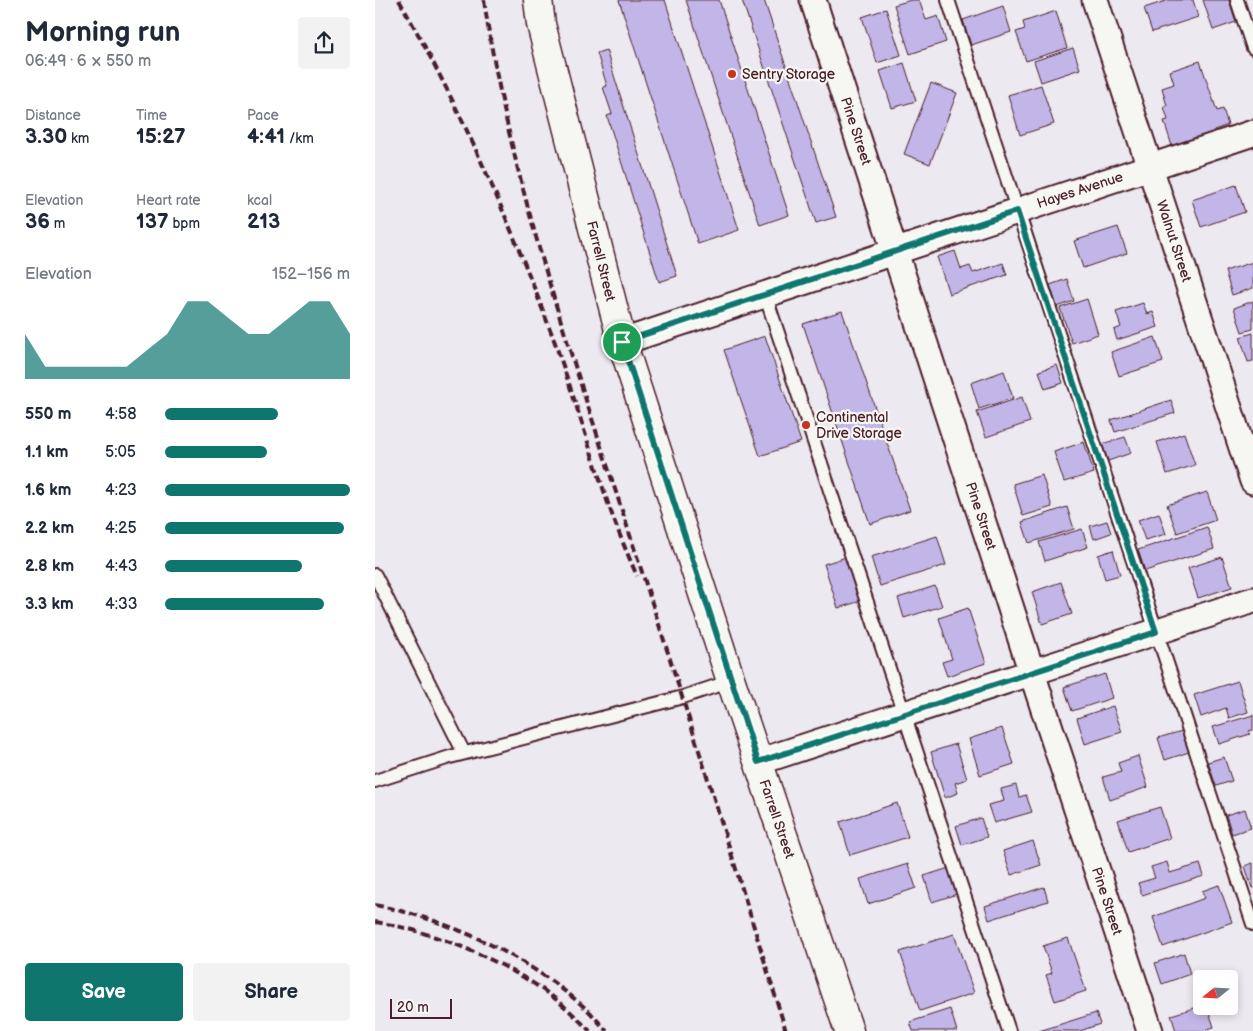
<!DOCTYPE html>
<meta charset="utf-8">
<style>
:root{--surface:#fff;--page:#f2f2f3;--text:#1f2937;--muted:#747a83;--accent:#0f766e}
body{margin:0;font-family:"Balsamiq Sans",sans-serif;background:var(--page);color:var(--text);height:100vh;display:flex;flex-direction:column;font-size:19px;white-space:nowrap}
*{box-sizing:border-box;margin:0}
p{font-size:16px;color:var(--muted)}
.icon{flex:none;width:28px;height:28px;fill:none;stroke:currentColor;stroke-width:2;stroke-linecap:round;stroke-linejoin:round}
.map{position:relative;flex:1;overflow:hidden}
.drawer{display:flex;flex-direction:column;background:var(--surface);width:375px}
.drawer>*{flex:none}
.needle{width:32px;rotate:252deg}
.controls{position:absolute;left:818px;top:970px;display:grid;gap:10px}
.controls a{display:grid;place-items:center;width:45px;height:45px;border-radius:5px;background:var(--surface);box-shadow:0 2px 8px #0003;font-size:25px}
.scale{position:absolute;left:15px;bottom:12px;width:62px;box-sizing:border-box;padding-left:5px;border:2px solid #4a1f2b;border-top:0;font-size:14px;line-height:18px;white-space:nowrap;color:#4a1f2b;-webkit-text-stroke:4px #f6f6f2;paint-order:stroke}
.pin{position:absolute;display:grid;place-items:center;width:42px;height:42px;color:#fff;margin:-21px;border:2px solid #fff;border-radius:50%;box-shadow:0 1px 5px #0007}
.round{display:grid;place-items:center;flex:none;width:52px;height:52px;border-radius:5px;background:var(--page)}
.head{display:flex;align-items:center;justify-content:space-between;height:85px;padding:0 25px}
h1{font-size:28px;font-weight:700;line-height:38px}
.figures{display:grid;grid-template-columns:repeat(3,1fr);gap:8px;height:85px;padding:5px 25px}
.figures div{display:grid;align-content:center}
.figures b{font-size:21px;font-weight:700}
.figures small{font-size:14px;font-weight:400}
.figures p{font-size:14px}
.chart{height:140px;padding:10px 25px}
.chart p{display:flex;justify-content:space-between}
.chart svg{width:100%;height:90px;margin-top:5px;fill:var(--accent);opacity:.7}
.button{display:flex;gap:10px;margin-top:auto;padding:10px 25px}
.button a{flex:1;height:58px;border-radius:5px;background:var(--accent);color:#fff;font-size:20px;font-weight:700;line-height:58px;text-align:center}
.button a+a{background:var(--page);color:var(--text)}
ul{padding:0 25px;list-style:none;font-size:16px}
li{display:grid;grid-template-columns:80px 60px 1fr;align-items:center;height:38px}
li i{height:12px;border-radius:6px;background:var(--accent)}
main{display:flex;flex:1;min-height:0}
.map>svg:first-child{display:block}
.building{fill:#c2b6e8;stroke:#4a1f2b}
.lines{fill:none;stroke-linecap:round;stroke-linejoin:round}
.service-casing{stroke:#4a1f2b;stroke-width:16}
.minor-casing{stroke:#4a1f2b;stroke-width:29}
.secondary-casing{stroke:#4a1f2b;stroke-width:31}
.service{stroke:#f6f6f2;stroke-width:12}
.minor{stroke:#f6f6f2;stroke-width:25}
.secondary{stroke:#f6f6f2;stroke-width:28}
.rail{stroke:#4a1f2b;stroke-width:4;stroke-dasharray:8 4;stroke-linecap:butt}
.route-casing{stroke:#fff;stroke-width:10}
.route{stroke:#0f766e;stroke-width:6}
.poi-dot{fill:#c8321e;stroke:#f6f6f2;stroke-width:2}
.labels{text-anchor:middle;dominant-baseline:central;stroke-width:4.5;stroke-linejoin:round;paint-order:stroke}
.poi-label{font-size:14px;fill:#4a1f2b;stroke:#f6f6f2;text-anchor:start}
.street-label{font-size:14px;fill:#4a1f2b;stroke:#f6f6f2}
</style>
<main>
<section class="drawer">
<div class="head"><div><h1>Morning run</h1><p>06:49 · 6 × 550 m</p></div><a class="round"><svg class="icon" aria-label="share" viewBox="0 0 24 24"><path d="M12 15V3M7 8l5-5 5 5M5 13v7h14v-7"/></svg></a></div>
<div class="figures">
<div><p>Distance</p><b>3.30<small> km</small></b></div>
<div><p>Time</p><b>15:27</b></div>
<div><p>Pace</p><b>4:41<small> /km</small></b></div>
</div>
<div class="figures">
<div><p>Elevation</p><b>36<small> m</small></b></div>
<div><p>Heart rate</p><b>137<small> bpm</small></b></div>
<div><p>kcal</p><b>213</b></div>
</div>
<div class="chart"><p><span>Elevation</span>152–156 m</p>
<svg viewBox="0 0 160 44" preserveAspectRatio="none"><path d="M0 44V22L10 38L20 38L30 38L40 38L50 38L60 30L70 22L80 6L90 6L100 14L110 22L120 22L130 14L140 6L150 6L160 22V44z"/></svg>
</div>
<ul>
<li><b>550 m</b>4:58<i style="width:61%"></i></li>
<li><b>1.1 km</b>5:05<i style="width:55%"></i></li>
<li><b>1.6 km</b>4:23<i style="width:100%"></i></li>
<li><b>2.2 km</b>4:25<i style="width:97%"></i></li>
<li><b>2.8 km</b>4:43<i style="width:74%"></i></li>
<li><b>3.3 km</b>4:33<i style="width:86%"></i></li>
</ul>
<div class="button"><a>Save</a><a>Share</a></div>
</section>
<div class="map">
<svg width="878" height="1031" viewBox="0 0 878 1031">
<rect width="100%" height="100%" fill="#ece9f0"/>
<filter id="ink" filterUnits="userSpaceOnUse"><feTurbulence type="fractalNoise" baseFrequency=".02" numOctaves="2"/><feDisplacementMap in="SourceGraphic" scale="10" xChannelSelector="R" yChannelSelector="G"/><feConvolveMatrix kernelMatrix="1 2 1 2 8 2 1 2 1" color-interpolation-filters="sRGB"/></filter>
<g filter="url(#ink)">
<path class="building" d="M244 0H290L364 230 323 244Z
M311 0H344L414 215 385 225Z
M367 0H389L461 217 441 223Z
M536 0H544L551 20 563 16 571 42 535 54 519 5Z
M794 0H818L823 17 777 32 769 8Z
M828 0H854L861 22 838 30Z
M628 6 636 32 596 45 588 20Z
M511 9 526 55 502 63 487 17Z
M681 11 692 48 651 61 641 32 650 29 648 22Z
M698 48 705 69 666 82 659 61Z
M231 50 302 276 284 282 232 116 237 114 228 87 232 86 222 53Z
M825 61 842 111 848 109 853 125 839 130 834 139 803 150 797 146 789 121 793 120 789 107 792 106 787 88 799 84 795 71Z
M529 63 541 101 517 108 505 71Z
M556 83 582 93 555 164 529 154Z
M666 85 679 124 645 135 633 95Z
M861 185 870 212 826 227 817 200Z
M743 227 752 253 708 268 699 241Z
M580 251 586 269 595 266 598 273 628 263 632 275 574 294 562 257Z
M878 262V288L857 295 850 271Z
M692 279 699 301 682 307 675 285Z
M712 299 723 334 697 343 685 308Z
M878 301V329L867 332 859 308Z
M768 303 772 314 778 312 783 327 742 340 739 330 746 327 741 312Z
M467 311 535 510 495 524 428 324Z
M878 333V361L873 362 865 337Z
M390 336 426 442 385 456 349 350Z
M780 337 788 362 744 376 736 352Z
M682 365 688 383 670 389 664 371Z
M629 371 638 398 604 409 596 383Z
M647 397 655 422 611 437 602 412Z
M796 400 800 413 740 432 736 420Z
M809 433 820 465 792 474 782 442Z
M750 437 756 453 733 461 727 444Z
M709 442 719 473 689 482 679 452Z
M667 475 677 507 648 516 638 484Z
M832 492 841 520 802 533 792 505Z
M692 507 699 529 654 543 647 522Z
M784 513 791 534 770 540 763 520Z
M732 521 736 533 719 539 715 526Z
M832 527 839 549 770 571 763 550Z
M707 529 713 547 670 561 664 542Z
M562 536 571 565 505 586 496 557Z
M738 550 745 575 730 579 723 555Z
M471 557 486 601 463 608 449 564Z
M847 557 857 587 823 598 813 568Z
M686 582 697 614 667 624 657 592Z
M560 586 567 606 529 618 523 598Z
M593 608 611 663 572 676 567 662 577 659 564 618Z
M730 674 737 698 697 711 689 687Z
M863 681 873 712 854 718 851 708 826 717 819 695Z
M738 706 747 732 710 744 702 718Z
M878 715V730L874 731 875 734 844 744 838 727Z
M627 728 639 764 605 775 594 739Z
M807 731 814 752 790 760 783 738Z
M581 744 592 779 580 783 583 793 570 798 556 752Z
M763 756 773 787 735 800 728 777 746 772 743 763Z
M849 757 857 781 841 786 833 762Z
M641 785 644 797 651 795 657 812 619 823 613 805 629 801 626 789Z
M522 803 533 837 475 855 465 822Z
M785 807 795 838 753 852 743 820Z
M870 809 876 828 857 834 851 815Z
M606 818 612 837 587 845 581 826Z
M658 841 666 865 636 875 628 851Z
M792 862 795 873 825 864 829 876 767 895 763 883 780 878 776 867Z
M878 863V888H877L870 866Z
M533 864 541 888 493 904 485 879Z
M574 868 582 894 557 902 549 876Z
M844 885 857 922 788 947 778 917 830 898 827 891Z
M669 887 673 901 614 920 610 906Z
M579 934 599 993 545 1011 525 952Z
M693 938 711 991 680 1001 671 975 677 973 668 946Z
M809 953 815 974 787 984 780 963Z
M826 1006H832L839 1027 826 1031H801L796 1015Z
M575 1009 582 1031H538L535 1022Z
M721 1013 725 1024 705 1031H664Z"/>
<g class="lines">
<g class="service-casing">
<path id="service" d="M573 0 878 924
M862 0 878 48
M390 294 634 1031
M0 575 89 753
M0 781 75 757 308 697 356 681"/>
</g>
<g class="minor-casing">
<path id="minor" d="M438 0 657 673 775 1031
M720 0 878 481
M247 342 878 133
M383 762 878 600"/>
</g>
<g class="secondary-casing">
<path id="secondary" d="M163 0 166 24 247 342 356 681 474 1031"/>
</g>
<use href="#service" class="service"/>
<use href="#minor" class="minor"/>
<use href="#secondary" class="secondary"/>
<path class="rail" d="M24 0C86 108 136 224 179 340 197 390 212 441 229 491 238 520 250 548 262 576
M109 0C135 180 196 353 252 526 307 694 359 862 411 1031
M0 905C76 920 149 955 208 1006 217 1013 224 1023 232 1031
M0 922C59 930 145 967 190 1007 199 1015 207 1023 215 1031"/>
</g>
</g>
<g class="lines" filter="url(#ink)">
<g class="route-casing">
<path id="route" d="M642 211 781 632 383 762 247 342Z"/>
</g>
<use href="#route" class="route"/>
</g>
<g class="poi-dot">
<circle cx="357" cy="74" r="5"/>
<circle cx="431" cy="425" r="5"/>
</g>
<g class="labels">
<g class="poi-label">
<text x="367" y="74">Sentry Storage</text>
<text x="441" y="417">Continental<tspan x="441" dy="16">Drive Storage</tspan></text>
</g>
<g class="street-label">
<text transform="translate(481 131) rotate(72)">Pine Street</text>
<text transform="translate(705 190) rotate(-18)">Hayes Avenue</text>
<text transform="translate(799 241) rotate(72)">Walnut Street</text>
<text transform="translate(226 261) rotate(76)">Farrell Street</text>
<text transform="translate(606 516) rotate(72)">Pine Street</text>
<text transform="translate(402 819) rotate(71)">Farrell Street</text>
<text transform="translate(732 901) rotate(72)">Pine Street</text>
</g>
</g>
</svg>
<div class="controls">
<a><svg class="needle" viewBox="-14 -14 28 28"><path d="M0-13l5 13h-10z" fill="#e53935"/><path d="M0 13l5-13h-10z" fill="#747a83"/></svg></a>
</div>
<div class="scale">20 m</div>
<div class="pin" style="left:247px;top:342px;background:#1e9e55"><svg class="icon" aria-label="arrive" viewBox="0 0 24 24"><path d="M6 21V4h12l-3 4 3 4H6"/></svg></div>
</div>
</main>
